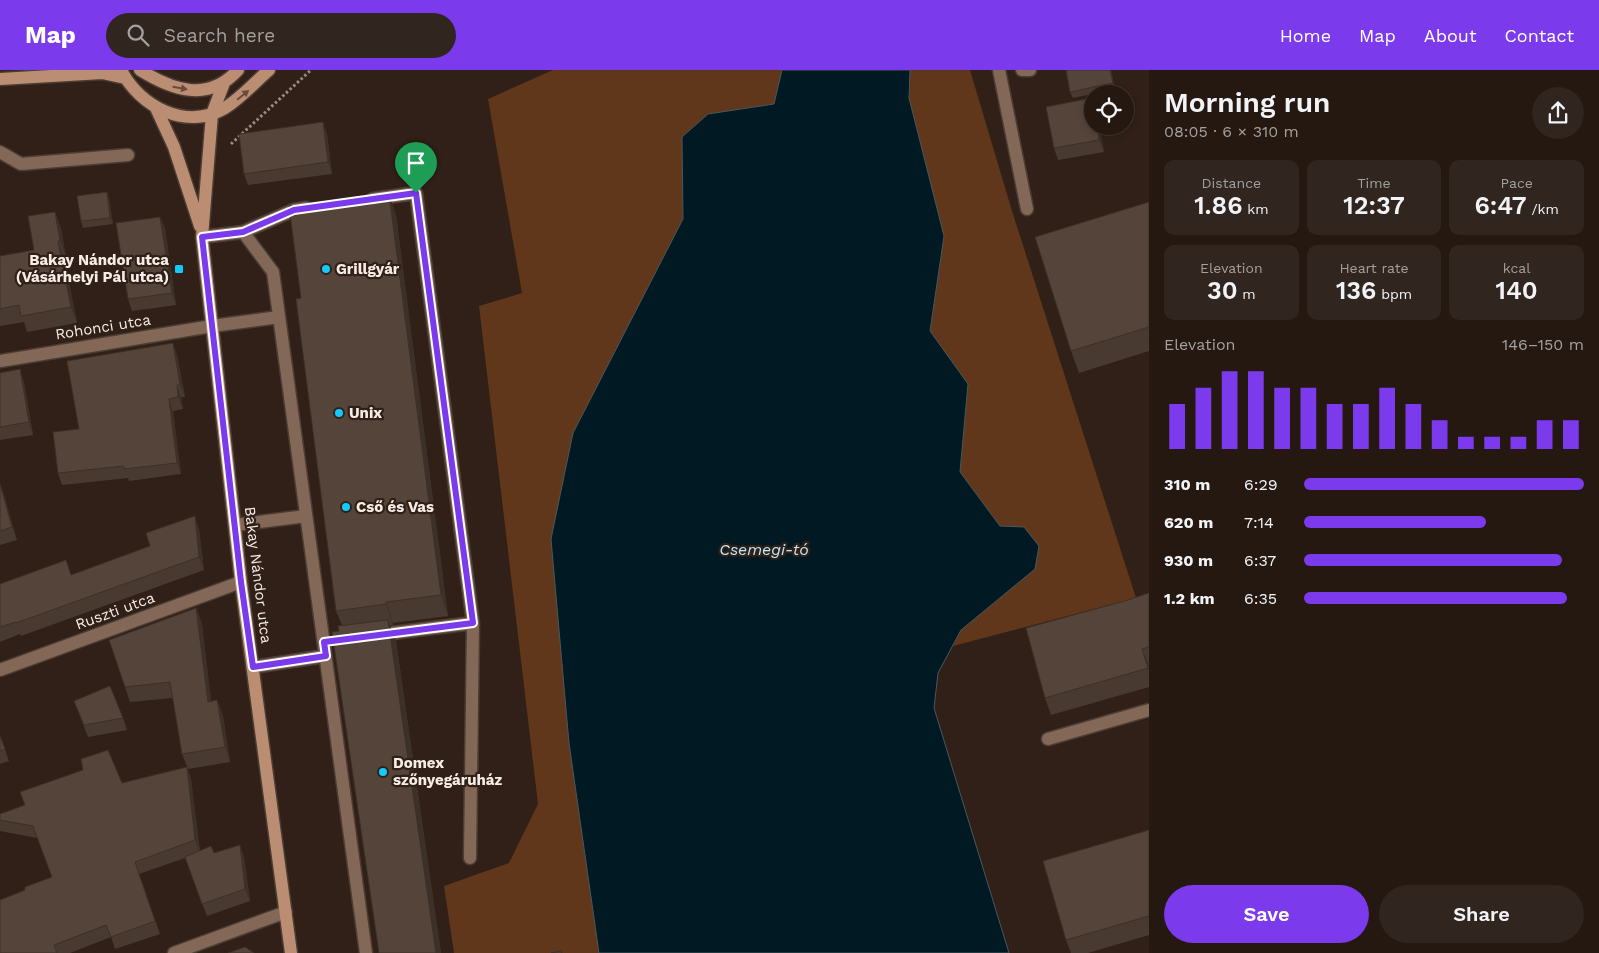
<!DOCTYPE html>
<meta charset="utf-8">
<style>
:root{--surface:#241811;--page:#30251f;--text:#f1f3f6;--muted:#a3a09f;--line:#413731;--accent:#7c3aed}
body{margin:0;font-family:"Work Sans",sans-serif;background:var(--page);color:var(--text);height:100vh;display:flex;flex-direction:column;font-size:19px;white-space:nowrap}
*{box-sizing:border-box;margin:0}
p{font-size:16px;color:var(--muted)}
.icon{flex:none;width:28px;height:28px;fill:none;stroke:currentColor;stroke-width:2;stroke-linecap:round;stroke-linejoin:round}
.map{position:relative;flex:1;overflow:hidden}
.drawer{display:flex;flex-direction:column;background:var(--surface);width:450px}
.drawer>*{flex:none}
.controls{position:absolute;left:1084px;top:15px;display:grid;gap:10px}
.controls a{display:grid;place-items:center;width:50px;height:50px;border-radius:50%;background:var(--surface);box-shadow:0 2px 8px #0003,0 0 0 1px var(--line);font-size:25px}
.pin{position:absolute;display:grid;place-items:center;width:42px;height:42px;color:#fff;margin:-51px -21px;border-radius:50% 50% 50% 0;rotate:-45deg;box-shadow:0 0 5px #0007}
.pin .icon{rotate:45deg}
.round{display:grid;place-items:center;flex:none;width:52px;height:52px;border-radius:26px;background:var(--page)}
.overview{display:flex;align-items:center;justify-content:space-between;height:85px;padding:0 15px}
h1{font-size:28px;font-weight:600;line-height:38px}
.figures{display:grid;grid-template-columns:repeat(3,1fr);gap:8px;height:85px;padding:5px 15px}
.figures div{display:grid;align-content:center;border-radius:10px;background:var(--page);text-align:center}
.figures b{font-size:25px;font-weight:600}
.figures small{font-size:14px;font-weight:400}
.figures p{font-size:14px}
.chart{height:140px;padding:10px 15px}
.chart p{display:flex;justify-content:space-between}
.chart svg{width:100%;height:90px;margin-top:5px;stroke:var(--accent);stroke-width:6}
.button{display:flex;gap:10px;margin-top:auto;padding:10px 15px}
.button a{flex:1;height:58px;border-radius:30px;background:var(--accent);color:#fff;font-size:20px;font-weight:600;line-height:58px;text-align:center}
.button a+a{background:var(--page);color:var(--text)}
ul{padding:0 15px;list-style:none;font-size:16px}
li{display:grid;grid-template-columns:80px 60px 1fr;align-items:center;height:38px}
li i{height:12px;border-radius:6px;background:var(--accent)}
header{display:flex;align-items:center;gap:30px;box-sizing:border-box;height:70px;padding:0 25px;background:var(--accent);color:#fff}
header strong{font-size:24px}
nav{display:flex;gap:28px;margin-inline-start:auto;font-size:18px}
.search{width:350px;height:45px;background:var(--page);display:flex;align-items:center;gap:12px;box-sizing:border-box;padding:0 18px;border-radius:28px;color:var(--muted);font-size:19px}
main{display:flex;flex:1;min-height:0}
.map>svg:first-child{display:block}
.green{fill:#60371b}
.water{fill:#001923;stroke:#4a585e}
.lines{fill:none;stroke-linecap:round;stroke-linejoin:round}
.lane-casing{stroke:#4c3d34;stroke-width:15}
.street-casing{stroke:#4c3d34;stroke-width:15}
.secondary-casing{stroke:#4c3d34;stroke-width:15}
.path{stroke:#9a8c85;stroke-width:3;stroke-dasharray:2.5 2.5;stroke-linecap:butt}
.lane{stroke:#846857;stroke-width:12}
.street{stroke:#846857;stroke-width:12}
.secondary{stroke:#bb8e73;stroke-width:12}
.wall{fill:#493a31}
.shaded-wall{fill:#3c3028}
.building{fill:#554439;stroke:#3c3028}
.oneway{fill:#684c3c}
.route-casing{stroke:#fff;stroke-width:10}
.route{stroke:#7c3aed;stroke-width:6}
.poi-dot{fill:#14cafb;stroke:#302017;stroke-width:2}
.labels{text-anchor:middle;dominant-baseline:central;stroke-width:4.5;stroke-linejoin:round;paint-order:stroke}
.poi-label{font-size:15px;font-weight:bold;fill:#f7ece6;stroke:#302017;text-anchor:start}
.street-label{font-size:15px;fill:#f7ece6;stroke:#302017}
.water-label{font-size:16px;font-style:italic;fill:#bbe7f8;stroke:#302017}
</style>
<header>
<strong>Map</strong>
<div class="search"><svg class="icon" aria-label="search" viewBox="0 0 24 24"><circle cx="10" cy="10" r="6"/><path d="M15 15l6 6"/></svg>Search here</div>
<nav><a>Home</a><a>Map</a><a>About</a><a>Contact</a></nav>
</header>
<main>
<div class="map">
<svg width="1149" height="883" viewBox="0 0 1149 883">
<rect width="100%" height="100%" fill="#302017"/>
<path class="green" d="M553 0H782L774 34 708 44 682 67 683 149 573 363 569 673 599 883H454L444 816 509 793 538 734 479 236 522 223 488 29Z
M910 0H970L1012 141 1136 528 953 576 961 560 1035 499 1024 457 1000 456 960 402 968 315 930 261 944 166 909 28Z"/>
<path class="water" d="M782 0H910L909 28 944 166 930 261 968 314 960 402 1000 456 1024 457 1039 476 1035 499 961 560 938 603 934 638 1009 883H599L569 673 551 469 573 363 683 149 682 67 708 44 774 34Z"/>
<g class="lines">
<g class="lane-casing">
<path id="lane" d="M999 0 1027 139
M1022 0H1030
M0 82 21 94 128 85
M373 129 416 123 473 553 470 788
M243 162 294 140 306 138
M202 167 243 162 273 202 366 883
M212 256 279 247
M235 455 306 446
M376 565 473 553
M253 597 325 586
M1048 669 1149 640"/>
</g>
<g class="street-casing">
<path id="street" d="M0 291 212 256
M0 600 241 512
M174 883 286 842"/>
</g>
<g class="secondary-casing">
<path id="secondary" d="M121 0C140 37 186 61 225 38 242 27 254 13 269 0
M140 0C172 20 208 33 238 0
M0 9 102 3 125 8
M224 13 212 44 202 167 241 512 291 883
M156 38 174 77 200 156"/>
</g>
<path class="path" d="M231 74 311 0"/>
<use href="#lane" class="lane"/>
<use href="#street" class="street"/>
<use href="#secondary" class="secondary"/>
</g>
<path class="wall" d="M1066 0H1111L1115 19 1073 28 1070 22Z
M1091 28 1092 31V56H1099L1104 82 1058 90 1054 78Z
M327 64 332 104 248 115 244 104Z
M109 128 113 154 83 158 81 151Z
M1149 132V281L1079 303 1071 281Z
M396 145 448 546 393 553V555H390L396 571 441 883H379L339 561 342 555 336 541 301 228Z
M160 147 165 158 176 235 132 241 128 229Z
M61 158 66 187H64L77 253 27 262 24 252 0 256V186L34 180Z
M177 285 185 327H181L183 339 173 341 181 404 129 411 128 408 62 415 58 403 79 359Z
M0 303 24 312 33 365 0 370Z
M0 413 3 422 17 470 0 475Z
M199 459 204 500 21 566 20 564 0 572V514L71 505Z
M1149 523V617L1051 645 1045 628 1128 530Z
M196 538 202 554 211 631 217 630 223 646 230 692 188 699 182 684 173 628 130 632 125 617Z
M74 631 123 648 127 660 88 667Z
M0 666 9 691 0 694Z
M187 697 191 709 200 781 244 787 250 831 207 846 185 788 139 804 160 864 115 879 111 867 70 883H0L25 820 52 807 37 768 0 761V744Z
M1149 760V865L1088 883H1071L1066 870Z"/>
<path class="shaded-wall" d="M1110 0H1111L1115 19 1113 13Z
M323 52 327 64 332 104 328 92Z
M1097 56H1099L1104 82 1099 70Z
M107 122 109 128 113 154 110 148Z
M389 124 396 145 448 546 441 525Z
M55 142 61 158 66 187 60 171Z
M160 147 165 158 176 235 172 223Z
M58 171 64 187 77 253 71 237Z
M173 273 177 285 185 327 180 315Z
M20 299 24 312 33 365 29 352Z
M177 315 181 327 183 339 178 327Z
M169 329 173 341 181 404 177 393Z
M0 413 3 422 17 470 12 457Z
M195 446 199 459 204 500 199 487Z
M386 532 393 553V555L386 534Z
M196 538 202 554 213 647 208 632Z
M388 550 396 571 441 883H436Z
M1142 579 1149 596V601L1148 598Z
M217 630 223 646 230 692 225 677Z
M187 697 191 709 200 783 195 770Z
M240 775 244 787 250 831 245 819Z"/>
<path class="building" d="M1066 0H1110L1113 13 1070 22Z
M1091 28 1092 34V56H1097L1099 70 1054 78 1046 37Z
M323 52 328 92 244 104 239 64Z
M107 122 110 148 81 151 77 126Z
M389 124 441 525 386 532V534L336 541 296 229 301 228 289 136Z
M1149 132V257L1071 281 1035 167Z
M55 142 60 171H58L71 237 21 246 19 235 0 239V186L34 180 28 146Z
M160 147 172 223 128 229 116 153Z
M173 273 180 315H177L178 327 169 329 177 393 124 399V396L58 403 53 362 79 359 67 291Z
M20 299 29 352 0 357V303Z
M0 414 12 457 0 461Z
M195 446 199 487 16 553V552L0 557V514L66 490 71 505 150 476 146 463Z
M1149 523V577L1142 579 1148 598 1045 628 1026 558 1128 530Z
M196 538 208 632 217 630 225 677 182 684 170 612 125 617 109 570Z
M388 550 436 883H379L332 562 339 561 338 556Z
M110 616 123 648 84 655 74 631Z
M0 666 5 679 0 681Z
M108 680 122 713 187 697 195 770 135 792 155 851 111 867 106 855 54 875 57 883H0V830L25 820V817L52 807 33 756 0 750V744L25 735 20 722 83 700 81 689Z
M1149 760V846L1066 870 1043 791Z
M240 775 245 819 202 834 185 787 211 776 214 783Z
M245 877 254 883H228Z
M561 881 562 883H551Z"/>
<defs><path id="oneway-solid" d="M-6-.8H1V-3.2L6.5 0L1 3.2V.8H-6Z" transform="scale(1.25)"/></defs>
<g class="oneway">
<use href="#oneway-solid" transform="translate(180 18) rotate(10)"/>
<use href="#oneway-solid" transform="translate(243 25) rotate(-39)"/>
</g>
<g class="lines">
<g class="route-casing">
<path id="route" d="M416 123 473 553 324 572 326 586 253 597 241 512 202 167 243 162 294 140Z"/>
</g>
<use href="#route" class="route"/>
</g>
<g class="poi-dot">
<rect x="174" y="194" width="10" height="10" rx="2.5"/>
<circle cx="326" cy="199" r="5"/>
<circle cx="339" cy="343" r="5"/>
<circle cx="346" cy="437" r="5"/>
<circle cx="383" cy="702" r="5"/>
</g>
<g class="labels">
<g class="poi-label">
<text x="169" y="190" text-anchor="end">Bakay Nándor utca<tspan x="169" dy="17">(Vásárhelyi Pál utca)</tspan></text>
<text x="336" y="199">Grillgyár</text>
<text x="349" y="343">Unix</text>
<text x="356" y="437">Cső és Vas</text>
<text x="393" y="693">Domex<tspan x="393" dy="17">szőnyegáruház</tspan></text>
</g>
<g class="street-label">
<text transform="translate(103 257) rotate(-9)">Rohonci utca</text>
<text transform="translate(258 505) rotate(83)">Bakay Nándor utca</text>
<text transform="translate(115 541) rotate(-20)">Ruszti utca</text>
</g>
<g class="water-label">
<text x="764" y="479">Csemegi-tó</text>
</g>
</g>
</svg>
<div class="controls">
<a><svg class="icon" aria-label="locate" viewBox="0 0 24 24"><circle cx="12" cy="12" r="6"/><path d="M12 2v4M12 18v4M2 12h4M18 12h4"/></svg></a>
</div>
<div class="pin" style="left:416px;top:123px;background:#1e9e55"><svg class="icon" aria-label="arrive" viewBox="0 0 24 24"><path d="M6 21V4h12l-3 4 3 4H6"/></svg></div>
</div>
<section class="drawer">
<div class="overview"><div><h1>Morning run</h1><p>08:05 · 6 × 310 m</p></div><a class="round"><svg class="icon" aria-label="share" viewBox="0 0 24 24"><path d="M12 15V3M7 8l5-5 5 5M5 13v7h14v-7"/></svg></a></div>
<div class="figures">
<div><p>Distance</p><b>1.86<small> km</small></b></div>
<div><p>Time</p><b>12:37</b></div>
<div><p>Pace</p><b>6:47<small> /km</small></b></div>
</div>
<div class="figures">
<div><p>Elevation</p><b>30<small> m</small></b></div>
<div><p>Heart rate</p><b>136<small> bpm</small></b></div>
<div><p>kcal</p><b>140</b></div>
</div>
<div class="chart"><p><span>Elevation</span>146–150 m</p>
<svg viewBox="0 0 160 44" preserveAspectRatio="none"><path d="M5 44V22M15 44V14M25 44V6M35 44V6M45 44V14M55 44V14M65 44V22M75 44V22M85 44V14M95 44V22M105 44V30M115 44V38M125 44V38M135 44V38M145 44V30M155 44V30"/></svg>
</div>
<ul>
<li><b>310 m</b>6:29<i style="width:100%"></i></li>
<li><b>620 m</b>7:14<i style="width:65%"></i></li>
<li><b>930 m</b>6:37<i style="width:92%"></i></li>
<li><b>1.2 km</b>6:35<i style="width:94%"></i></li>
</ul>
<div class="button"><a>Save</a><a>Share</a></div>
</section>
</main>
